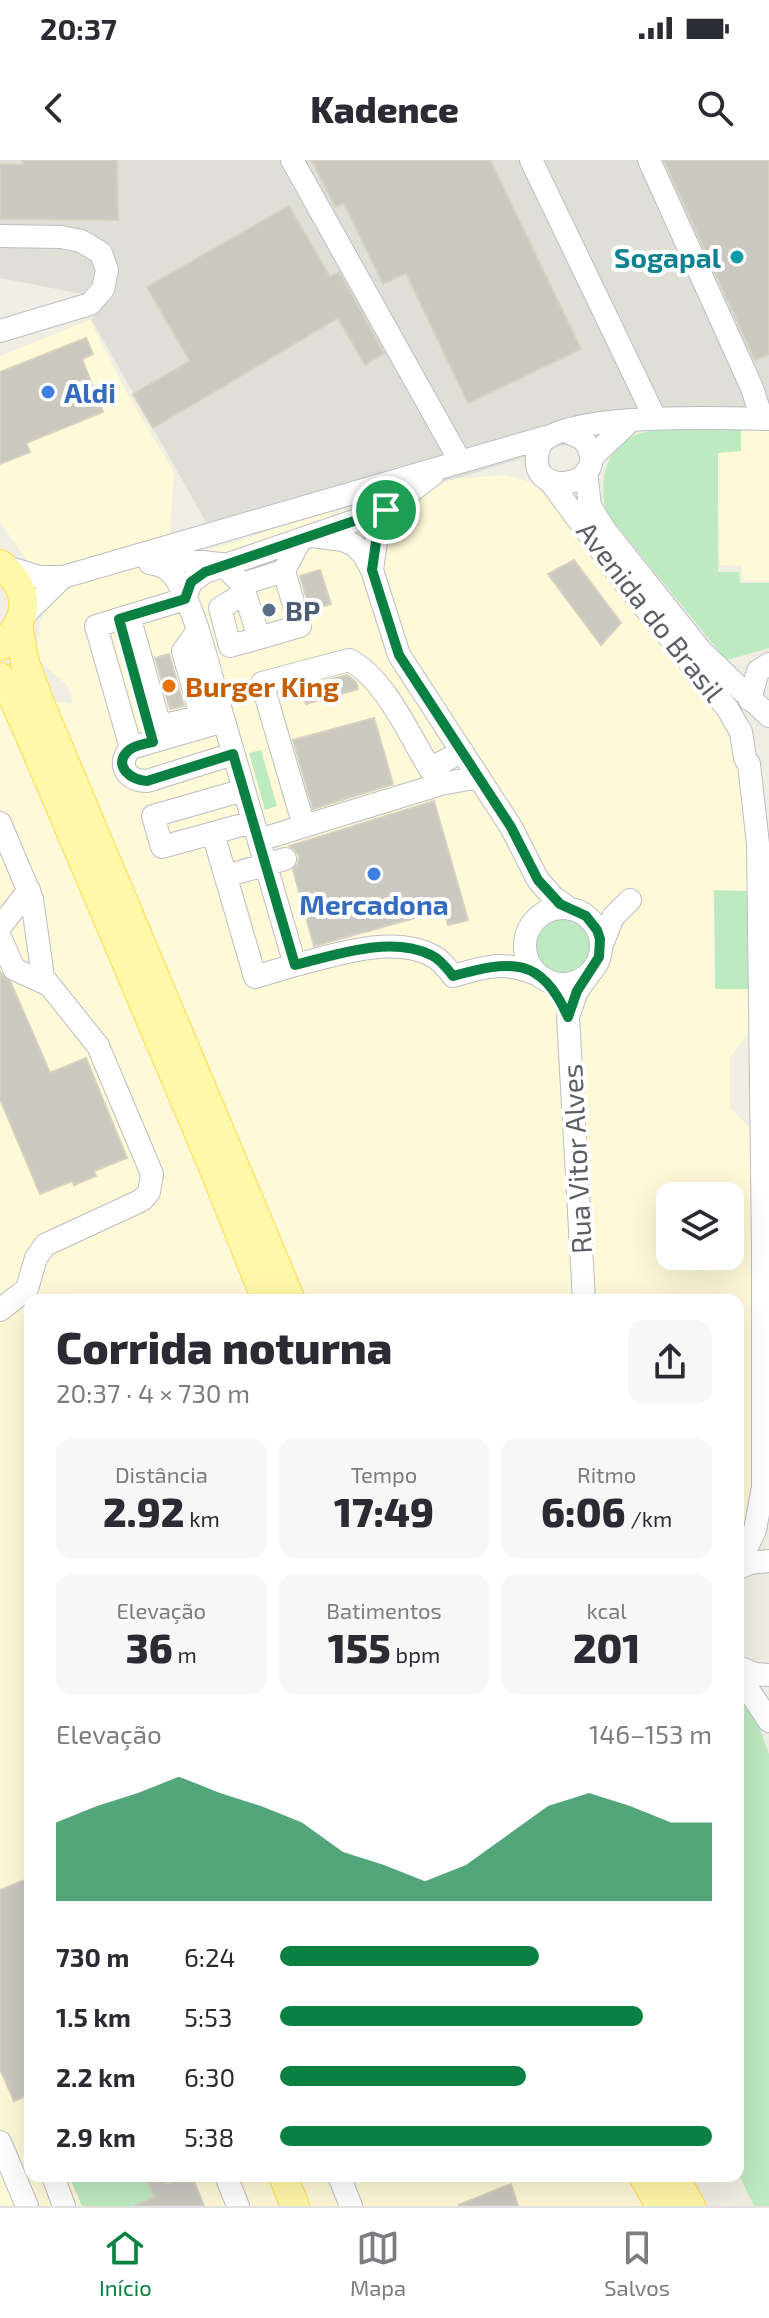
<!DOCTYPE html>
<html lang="pt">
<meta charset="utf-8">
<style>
:root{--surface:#fff;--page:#f7f7f7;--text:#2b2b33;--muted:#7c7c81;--line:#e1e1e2;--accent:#0b8043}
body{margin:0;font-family:"Exo 2",sans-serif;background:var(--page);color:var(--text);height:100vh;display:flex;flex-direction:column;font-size:30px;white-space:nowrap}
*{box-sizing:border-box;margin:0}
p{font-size:26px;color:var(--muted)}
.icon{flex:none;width:44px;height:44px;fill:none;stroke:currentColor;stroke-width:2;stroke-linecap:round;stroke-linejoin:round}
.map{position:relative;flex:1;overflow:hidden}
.panel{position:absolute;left:24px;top:1134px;width:720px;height:888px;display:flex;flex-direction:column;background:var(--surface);border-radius:16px;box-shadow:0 8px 32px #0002}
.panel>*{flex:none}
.tools{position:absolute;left:656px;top:1022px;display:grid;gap:16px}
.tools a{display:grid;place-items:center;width:88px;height:88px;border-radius:16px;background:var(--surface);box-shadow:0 8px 32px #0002;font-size:40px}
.pin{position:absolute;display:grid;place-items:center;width:68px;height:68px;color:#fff;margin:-34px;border:4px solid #fff;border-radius:50%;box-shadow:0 2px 8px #0007}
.round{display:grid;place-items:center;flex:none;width:84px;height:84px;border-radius:16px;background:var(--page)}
.head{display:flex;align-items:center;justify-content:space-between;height:136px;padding:0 32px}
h1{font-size:44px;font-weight:800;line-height:60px}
.stats{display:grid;grid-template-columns:repeat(3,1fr);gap:12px;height:136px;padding:8px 32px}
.stats div{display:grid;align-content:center;border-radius:16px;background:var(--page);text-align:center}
.stats b{font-size:40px;font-weight:800}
.stats small{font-size:22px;font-weight:400}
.stats p{font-size:22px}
.chart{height:224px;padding:16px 32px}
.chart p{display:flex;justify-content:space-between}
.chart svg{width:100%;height:144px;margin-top:8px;fill:var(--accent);opacity:.7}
ul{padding:0 32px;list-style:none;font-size:26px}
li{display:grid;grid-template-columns:128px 96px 1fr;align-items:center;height:60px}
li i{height:20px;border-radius:10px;background:var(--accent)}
.status{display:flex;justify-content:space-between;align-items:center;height:56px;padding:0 40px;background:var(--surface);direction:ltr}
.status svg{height:22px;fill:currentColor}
header{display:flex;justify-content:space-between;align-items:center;height:104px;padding:0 32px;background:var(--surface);font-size:36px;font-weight:800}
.tabs{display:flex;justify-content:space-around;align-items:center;height:112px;border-top:2px solid var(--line);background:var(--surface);font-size:22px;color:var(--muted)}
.tabs a{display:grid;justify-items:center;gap:4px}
.tabs .selected{color:var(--accent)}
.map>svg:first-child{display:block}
.commercial{fill:#fff9d8;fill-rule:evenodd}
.industrial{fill:#e0dfd7}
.green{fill:#bdeac0}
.building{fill:#cbc8c0;stroke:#d5d0c0;stroke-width:2}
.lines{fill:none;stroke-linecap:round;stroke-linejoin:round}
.minor-casing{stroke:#bbbdc3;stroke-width:24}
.major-casing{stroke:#ffdb4c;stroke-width:30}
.minor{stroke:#fff;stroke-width:22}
.major{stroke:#fff8a8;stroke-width:28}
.route-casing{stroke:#fff;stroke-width:16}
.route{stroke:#0b8043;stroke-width:10}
.culture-dot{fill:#0f9aa8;stroke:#fff;stroke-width:3}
.shop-dot{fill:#3f7fe0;stroke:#fff;stroke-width:3}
.service-dot{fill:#5c6f8a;stroke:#fff;stroke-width:3}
.food-dot{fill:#e8710a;stroke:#fff;stroke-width:3}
.labels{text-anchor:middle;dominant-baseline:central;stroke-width:8;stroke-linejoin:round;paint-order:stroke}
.culture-label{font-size:28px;font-weight:bold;fill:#0d838f;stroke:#fff;text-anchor:end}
.shop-label{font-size:28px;font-weight:bold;fill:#366cbe;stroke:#fff;text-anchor:start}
.service-label{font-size:28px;font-weight:bold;fill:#4e5e75;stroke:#fff;text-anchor:start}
.street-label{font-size:28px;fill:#5b5f65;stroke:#fff}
.food-label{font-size:28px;font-weight:bold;fill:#c56008;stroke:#fff;text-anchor:start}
</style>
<div class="status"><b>20:37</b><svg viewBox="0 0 49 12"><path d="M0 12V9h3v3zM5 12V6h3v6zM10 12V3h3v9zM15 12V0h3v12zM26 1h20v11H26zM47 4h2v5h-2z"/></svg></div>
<header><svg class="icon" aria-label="back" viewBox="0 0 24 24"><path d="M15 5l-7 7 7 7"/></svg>Kadence<svg class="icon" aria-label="search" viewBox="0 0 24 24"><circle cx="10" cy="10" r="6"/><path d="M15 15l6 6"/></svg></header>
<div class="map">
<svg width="769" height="2046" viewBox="0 0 769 2046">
<rect width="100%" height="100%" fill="#f0eee3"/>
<path class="commercial" d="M90 160 128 235 174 312 170 373 174 399 233 383 330 349 333 354 455 319 506 315 527 321 547 335 725 565 744 630 746 656 749 873 730 897V948L750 968 753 1339 748 1356 738 1369V1140H30V2016H628L644 2046H0V533L73 544 68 526 38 499 37 484 40 462 48 445 55 440 0 362V196ZM670 1036H730V1096H670Z
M716 264 769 265V421H742V406L720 405Z"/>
<path class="industrial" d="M0 0H769V252L683 248 455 319 206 362 92 160 103 138 0 118Z"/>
<path class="green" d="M741 270V291L718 293V412H739L740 423H769V488L726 500 606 352C598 318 607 279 646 272 670 267 715 270 741 270Z
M261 590 277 646 265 650 249 593Z
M714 730 747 731 748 829H715Z
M534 786a28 28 0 1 1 56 0a28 28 0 1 1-56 0Z
M738 1533 755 1556 769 1594V2046H754L738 2013Z
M69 2016H188L167 2024 163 2017 149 2023 155 2037 132 2046H82Z"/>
<path class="building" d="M23 0H117L118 60 0 59V4L23 5Z
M312 0H490L581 189 468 243 406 113 383 124 344 43 335 47Z
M664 0H769V194L755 200Z
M289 46 330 117 339 112 384 193 365 205 338 158 153 268 133 234 190 201 147 127Z
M86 178 93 194 82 199 103 252 26 283 30 292 0 304V212Z
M574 400 621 463 601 485 548 414Z
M320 410 331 444 310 450 300 416Z
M169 494 184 546 170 549 155 498Z
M347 515 356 522 358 529 306 544 301 527Z
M374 558 393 624 313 649 293 580Z
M434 641 468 760 448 765 444 750 314 786 293 710 298 703 299 696 295 690 289 686Z
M0 812 11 823 50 913 86 898 127 998 94 1011 96 1016 74 1025 72 1021 40 1034 0 939Z
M30 1718V1934L14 1941 0 1909V1730Z
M188 2016H192L204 2046H134L155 2037 148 2023 163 2017 167 2024Z
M511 2024 518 2046H459V2045Z"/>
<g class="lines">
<g class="minor-casing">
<path id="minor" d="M292 0 460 301
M531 0 655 258
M649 0 752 228 762 259
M0 76 61 77 81 81 101 93 107 110 103 129 90 144 0 171
M565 271 583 279C621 329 515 344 541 283 569 252 724 258 769 259
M591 298 631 260
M586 312 590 346 605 370 701 491 769 556
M549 320 628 427 727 548 741 572 745 598 749 604 758 684 763 1086V1327L755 1370 738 1406
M312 376 343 380 354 385 364 395 372 410 399 495 511 667 538 720 553 737 570 749
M152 402 173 399 221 404
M150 403C159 405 165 406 172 414 194 438 213 526 224 561L131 588 96 466 185 439
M222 404 242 424 259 478 300 466 284 411 300 380
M3 406 40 417H63L546 277
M372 410 377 375 386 350
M242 424 284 411
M245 433 220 448 230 486 259 478
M185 439 191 422 205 412 386 350 434 314
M129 456 158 559 164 565 195 558 200 552 183 491 197 472
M22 457 63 417
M750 540 758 511 769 504
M131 588C116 604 126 621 147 621L233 594
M244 630 153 656 162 687 253 662
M0 663 32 739 43 817 98 886 152 1014 149 1032 142 1040 45 1085 36 1098 27 1129 0 1150
M304 666 262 523 349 500C384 517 410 576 430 609L462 591
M213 673 255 817 295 805 224 561
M259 680 441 624 479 617
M226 716 285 699
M525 786a38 38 0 1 1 76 0a38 38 0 1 1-76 0Z
M0 767 29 730
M0 777 14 809 47 824
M601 787 613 757 630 740
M295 805C335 795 392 775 431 795 440 799 447 808 453 816 488 806 504 800 539 815
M584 1140 568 857 577 831 590 813
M738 1408 750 1403 769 1401
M738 1507 755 1514 769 1515
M738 1514 769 1561
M0 1982 27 2046
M53 2016 64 2046
M226 2016 238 2046
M339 2016 351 2046"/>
</g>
<g class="major-casing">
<path id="major" d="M0 404C32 431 30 459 0 486
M18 465 25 503 40 543 291 1140
M0 517 8 527 30 576 213 1007 266 1140
M283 2016 295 2046
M643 2016 660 2046
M674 2016 691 2046"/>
</g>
<use href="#minor" class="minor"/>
<use href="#major" class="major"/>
</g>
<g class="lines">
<g class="route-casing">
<path id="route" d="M386 350 377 375 372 410 399 495 511 667 538 720 560 744 586 756 597 770 600 779 599 797 577 831 568 857C541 796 511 800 453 816 447 808 440 799 431 795 391 775 335 795 295 805L233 594 147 621C132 621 112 606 128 591 134 585 145 584 153 582L119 459 185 439 191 422 205 412Z"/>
</g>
<use href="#route" class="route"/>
</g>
<circle class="culture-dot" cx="737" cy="97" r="8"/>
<g class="shop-dot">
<circle cx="48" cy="232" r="8"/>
<circle cx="374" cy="714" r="8"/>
</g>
<circle class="service-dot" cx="269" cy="450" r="8"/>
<circle class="food-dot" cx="169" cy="526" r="8"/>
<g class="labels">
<g class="culture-label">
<text x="721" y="97">Sogapal</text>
</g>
<g class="shop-label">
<text x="64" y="232">Aldi</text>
<text x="374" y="744" text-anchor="middle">Mercadona</text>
</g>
<g class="service-label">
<text x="285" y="450">BP</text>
</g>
<g class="street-label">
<text transform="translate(651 451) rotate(52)">Avenida do Brasil</text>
<text transform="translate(576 999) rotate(-93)">Rua Vitor Alves</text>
</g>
<g class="food-label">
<text x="185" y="526">Burger King</text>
</g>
</g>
</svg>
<div class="tools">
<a><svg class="icon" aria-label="layers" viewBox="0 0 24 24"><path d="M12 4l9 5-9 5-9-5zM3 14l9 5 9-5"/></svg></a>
</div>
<div class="pin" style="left:386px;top:350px;background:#1e9e55"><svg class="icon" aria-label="arrive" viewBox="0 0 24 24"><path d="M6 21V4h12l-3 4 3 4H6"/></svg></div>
<section class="panel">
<div class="head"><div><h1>Corrida noturna</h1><p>20:37 · 4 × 730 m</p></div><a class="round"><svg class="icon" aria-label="share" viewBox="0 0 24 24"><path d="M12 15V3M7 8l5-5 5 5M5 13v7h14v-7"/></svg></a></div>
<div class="stats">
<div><p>Distância</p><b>2.92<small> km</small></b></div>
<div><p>Tempo</p><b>17:49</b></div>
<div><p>Ritmo</p><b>6:06<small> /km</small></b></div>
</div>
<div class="stats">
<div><p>Elevação</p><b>36<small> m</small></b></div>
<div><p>Batimentos</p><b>155<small> bpm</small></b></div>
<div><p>kcal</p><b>201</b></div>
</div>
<div class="chart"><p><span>Elevação</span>146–153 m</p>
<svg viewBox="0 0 160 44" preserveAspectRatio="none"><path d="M0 44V20L10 15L20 11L30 6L40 11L50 15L60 20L70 29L80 33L90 38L100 33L110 24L120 15L130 11L140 15L150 20L160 20V44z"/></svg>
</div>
<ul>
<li><b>730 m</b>6:24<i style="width:60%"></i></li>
<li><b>1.5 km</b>5:53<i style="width:84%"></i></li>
<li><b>2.2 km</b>6:30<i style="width:57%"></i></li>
<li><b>2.9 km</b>5:38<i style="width:100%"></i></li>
</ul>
</section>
</div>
<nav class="tabs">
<a class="selected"><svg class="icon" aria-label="home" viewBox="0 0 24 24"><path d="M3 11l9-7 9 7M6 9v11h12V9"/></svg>Início</a>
<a><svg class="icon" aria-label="map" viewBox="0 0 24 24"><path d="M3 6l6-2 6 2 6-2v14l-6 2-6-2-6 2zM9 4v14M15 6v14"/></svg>Mapa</a>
<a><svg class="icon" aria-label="saved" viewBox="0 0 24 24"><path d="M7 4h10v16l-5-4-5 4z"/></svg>Salvos</a>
</nav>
